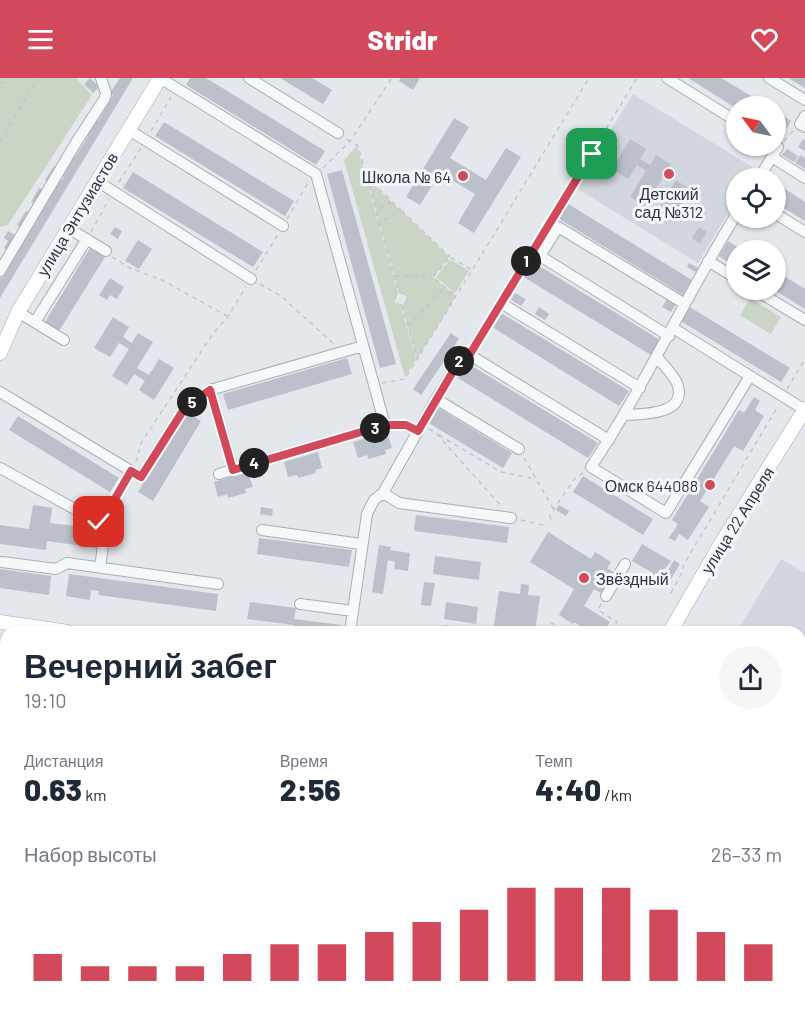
<!DOCTYPE html>
<html lang="ru">
<meta charset="utf-8">
<style>
:root{--surface:#fff;--page:#f6f6f7;--text:#1f2937;--muted:#747a83;--accent:#d1495b}
body{margin:0;font-family:Barlow,sans-serif;background:var(--page);color:var(--text);height:100vh;display:flex;flex-direction:column;font-size:22px;white-space:nowrap}
*{box-sizing:border-box;margin:0}
p{font-size:20px;color:var(--muted)}
.icon{flex:none;width:33px;height:33px;fill:none;stroke:currentColor;stroke-width:2;stroke-linecap:round;stroke-linejoin:round}
.map{position:relative;flex:1;overflow:hidden}
.drawer{position:absolute;left:0px;top:548px;width:806px;height:386px;display:flex;flex-direction:column;background:var(--surface);border-radius:18px 18px 0 0;box-shadow:0 2px 4px #0004}
.drawer>*{flex:none}
.needle{width:39px;rotate:303deg}
.buttons{position:absolute;left:726px;top:18px;display:grid;gap:12px}
.buttons a{display:grid;place-items:center;width:60px;height:60px;border-radius:50%;background:var(--surface);box-shadow:0 2px 4px #0004;font-size:30px}
.pin{position:absolute;display:grid;place-items:center;width:51px;height:51px;color:#fff;margin:-26px;border-radius:12px;box-shadow:0 3px 9px #0006}
.km{position:absolute;width:30px;height:30px;margin:-15px;border-radius:50%;background:#222;color:#fff;font-size:16px;line-height:30px;text-align:center}
.round{display:grid;place-items:center;flex:none;width:63px;height:63px;border-radius:32px;background:var(--page)}
.summary{display:flex;align-items:center;justify-content:space-between;height:102px;padding:0 24px}
h1{font-size:33px;font-weight:800;line-height:45px}
.figures{display:grid;grid-template-columns:repeat(3,1fr);gap:9px;height:102px;padding:6px 24px}
.figures div{display:grid;align-content:center}
.figures b{font-size:30px;font-weight:800}
.figures small{font-size:16px;font-weight:400}
.figures p{font-size:16px}
.chart{height:168px;padding:12px 24px}
.chart p{display:flex;justify-content:space-between}
.chart svg{width:100%;height:108px;margin-top:6px;stroke:var(--accent);stroke-width:6}
header{display:flex;justify-content:space-between;align-items:center;height:78px;padding:0 24px;background:var(--accent);color:#fff;font-size:27px;font-weight:800}
.map>svg:first-child{display:block}
.built{fill:#d2d6de}
.green{fill:#c9d6c5}
.building{fill:#bbc0ca}
.lines{fill:none;stroke-linecap:round;stroke-linejoin:round}
.minor-casing{stroke:#a9aeb7;stroke-width:12}
.major-casing{stroke:#a3abb8;stroke-width:15}
.path{stroke:#c2c5cb;stroke-width:1.5;stroke-dasharray:4.5 4.5;stroke-linecap:butt}
.minor{stroke:#f7f8fa;stroke-width:10}
.major{stroke:#fff;stroke-width:14}
.route-casing{stroke:#fff;stroke-width:12}
.route{stroke:#d1495b;stroke-width:8}
.poi-dot{fill:#d1495b;stroke:#f4f6f9;stroke-width:2}
.labels{text-anchor:middle;dominant-baseline:central;stroke-width:6;stroke-linejoin:round;paint-order:stroke}
.poi-label{font-size:16px;fill:#2b3445;stroke:#f4f6f9;text-anchor:end}
.street-label{font-size:16px;fill:#2b3445;stroke:#f4f6f9}
</style>
<header><svg class="icon" aria-label="menu" viewBox="0 0 24 24"><path d="M4 6h16M4 12h16M4 18h16"/></svg>Stridr<svg class="icon" aria-label="heart" viewBox="0 0 24 24"><path d="M12 20l-8-8c-3-5 5-10 8-4 3-6 11-1 8 4z"/></svg></header>
<div class="map">
<svg width="805" height="932" viewBox="0 0 805 932">
<rect width="100%" height="100%" fill="#e4e7ec"/>
<path class="built" d="M633 16 756 91 750 100H736V122L698 185 576 110Z
M781 481 805 495V663L800 672V554L737 553Z
M287 927H416V932H286Z"/>
<path class="green" d="M0 0H76L92 17 8 147 0 149Z
M357 68 398 215 394 222 397 227 401 228 416 281 405 299 344 82Z
M367 100 449 179 433 199 456 218 417 281 402 228 407 220 404 216 399 215Z
M450 181 469 193 455 215 436 199Z
M750 220 781 239 771 256 740 237Z
M93 927H131L130 932 92 930Z"/>
<path class="building" d="M90 0 99 9 93 15 84 6Z
M120 0H133L0 220V199L2 200 8 191 5 189 7 185 10 187 11 185 8 183 22 160 25 162 37 143 33 141 58 100 62 102 64 99 59 97 72 76 76 78 88 58 85 56 94 41 98 43 113 17 110 15Z
M190 0H206L325 73 316 87 186 7Z
M280 0H312L332 12 323 26Z
M401 0H420L413 12 399 3Z
M688 0H721L768 28 736 30Z
M788 0H805V10Z
M776 33 791 43 782 58 776 54Z
M454 40 469 49 450 80 486 102 506 70 521 79 474 155 458 145 475 116 440 95 420 127 406 119Z
M164 44 294 123 285 138 155 58Z
M630 61 646 71 640 81 650 87 656 77 671 86 655 112 666 119 676 102 691 112 671 144 656 135 663 125 651 118 645 128 630 119 646 93 637 87 628 101 612 91Z
M803 61 805 63V73L798 69Z
M787 71 798 78 794 84 782 77Z
M800 77 805 80V91L795 85Z
M54 88 58 90 50 104 45 102Z
M342 92 396 286 380 290 327 96Z
M133 94 263 174 253 189 123 110Z
M776 105 805 124V143L776 125Z
M39 110 44 112 35 126 31 124Z
M565 124 692 202 683 217 556 139Z
M26 133 30 136 22 150 17 147Z
M115 149 122 153 118 161 110 156Z
M699 149 707 154 700 166 692 160Z
M8 153 17 158 8 172 4 170 8 163 4 160Z
M138 162 152 171 139 191 125 183Z
M728 163 742 172H736V189L719 178Z
M90 170 105 179 59 253 45 244Z
M531 183 660 262 651 277 522 198Z
M689 185 698 190 695 194 687 189Z
M776 193 805 211V231L776 213Z
M110 200 124 209 117 221 110 217 107 222 99 217Z
M515 215 526 221 521 228 511 222Z
M667 221 676 226 671 234 662 229Z
M688 228 790 290 781 304 679 242Z
M539 229 549 236 545 242 535 236Z
M501 235 629 313 619 328 492 249Z
M113 239 129 249 123 259 132 265 138 255 153 264 137 290 149 297 159 281 174 290 154 322 139 312 145 303 134 296 127 307 112 298 129 271 119 265 110 279 94 270Z
M451 255 459 261 421 317 413 311Z
M347 280 352 296 228 332 223 316Z
M467 285 598 365 588 380 458 300Z
M754 319 760 323 755 332 764 338 743 373 734 368 710 407 700 423 709 429 688 462 679 456 675 463 669 460 678 446 672 442 739 332 744 335Z
M437 329 512 375 503 390 427 344Z
M187 334 201 343 153 423 138 414Z
M18 338 119 400 110 414 9 352Z
M387 354 392 370 385 372 386 376 368 381 367 377 358 380 353 364Z
M318 374 322 390 315 392 316 395 298 400 297 397 288 399 284 384Z
M248 394 253 409 245 411 246 415 228 420 227 416 218 419 214 404Z
M583 398 653 441 643 457 573 414Z
M33 427 52 430 50 445 100 451 97 470 47 463 46 472 0 466V447L29 451Z
M559 427 569 433 566 438 556 432Z
M261 429 273 431 272 438 260 436Z
M416 437 509 449 507 465 414 453Z
M548 454 591 481 595 474 611 484 607 490 615 495 602 516 594 511 584 528 610 544 604 554H590L574 544 573 546 559 537 574 511 530 484Z
M259 460 352 472 349 489 257 476Z
M642 466 671 483 662 494 663 495 660 500 652 497 653 495 632 483Z
M379 467 391 469 390 472 410 475 408 493 394 491 395 484 388 482 383 516 372 514Z
M435 478 481 484 479 502 433 496Z
M674 482 680 486 667 508 661 505Z
M0 491 51 498 49 517 0 510Z
M69 496 218 516 216 533 98 517 99 513 91 512 90 522 66 518Z
M424 504 435 505 431 528 421 527Z
M521 506 529 507 528 517 540 518 535 554H493L499 513 520 516Z
M250 524 296 530 294 541 341 547 340 554H293L294 547 247 541Z
M446 524 478 529 476 546 444 541Z
M444 547 480 552 479 554H443Z
M0 569H6V587L0 586Z
M0 627 6 628V645L0 644Z
M0 689 6 690V706L0 705Z
M0 749H6V766L0 765Z
M800 817 805 820V838L800 834Z
M800 896 805 900 802 910 800 908Z
M1 915 6 916V927H15V932H0Z
M257 927H273L272 932H256Z
M351 927 381 929V927H399V932H350Z
M438 927H454L453 932H437Z
M531 927H548L547 932H531Z
M710 927H721L719 932H708Z"/>
<g class="lines">
<g class="minor-casing">
<path id="minor" d="M160 0 316 96 385 347
M249 0 338 55
M667 0 736 43
M769 0 805 22
M805 38 800 46 805 49
M129 52 283 148
M772 79 805 100
M759 100 778 69 776 67
M97 103 251 201
M776 136 805 154
M68 150 106 173
M532 173 669 258
M540 178 558 149 685 226
M708 183 736 200
M0 193 77 63 105 20 106 15 101 0
M755 212 805 242
M501 225 640 310
M18 234 64 262
M35 244 87 161
M673 250 750 298 666 435 591 389C645 308 685 219 736 137
M750 298 805 332
M0 314 141 399 186 328 210 312
M436 321 519 371
M624 337C643 336 689 337 677 305 673 296 663 287 657 279
M0 390 104 447 105 452 100 490
M233 391 210 312 363 268
M219 396 385 347H406L418 353
M383 415 399 425 511 440
M262 452 361 466
M2 484 56 491 67 485 218 506
M606 518 625 486
M300 526 353 533
M350 554 367 436 374 422 383 415 436 321 465 274 609 362
M0 607 6 608
M800 691 805 682
M800 710 805 713
M0 729 6 730
M800 856 805 848
M767 927 775 932
M57 932V927
M249 932 250 927
M428 932V927
M519 932V927
M751 932 755 927"/>
</g>
<g class="major-casing">
<path id="major" d="M0 275 18 234 160 0
M0 544 68 554
M670 554 719 469 805 331
M585 932V927"/>
</g>
<path class="path" d="M0 6 9 0
M151 53 171 19
M347 61 358 68 376 132
M0 63 38 0
M784 63 793 53
M323 90 350 63 392 0
M366 99 401 132 379 145 376 133 392 123
M119 104 141 70
M402 133 450 179
M287 141 309 103
M550 143 637 0
M379 145 399 215
M91 154 109 121
M112 179 130 190 162 202 227 238
M473 191 589 0
M256 192 279 155
M395 198 432 199
M260 206 281 218 335 267
M395 221a6 6 0 1 1 12 0a6 6 0 1 1-12 0Z
M505 217 528 180
M402 227 417 280
M408 248 444 210
M475 269 495 234
M382 305 405 301C427 265 450 228 472 192L450 179 433 199 456 218
M787 311 805 281
M429 351 436 355 501 428
M439 357 501 394 536 401
M524 380 554 432
M136 384 141 365 212 257 227 240 246 209
M106 436 126 402
M551 441 550 437 575 400 583 395
M521 442 547 448
M671 515 682 494 684 486 778 328
M601 526 598 532 617 544 611 554
M549 554 551 545 569 554
M638 554H643"/>
<use href="#minor" class="minor"/>
<use href="#major" class="major"/>
</g>
<g class="lines">
<g class="route-casing">
<path id="route" d="M99 444 101 445 131 393 141 399 186 328 210 312 233 392 385 347H406L418 353 465 273 470 276 592 76"/>
</g>
<use href="#route" class="route"/>
</g>
<g class="poi-dot">
<circle cx="669" cy="96" r="6"/>
<circle cx="463" cy="98" r="6"/>
<circle cx="710" cy="407" r="6"/>
<circle cx="584" cy="500" r="6"/>
</g>
<g class="labels">
<g class="poi-label">
<text x="451" y="98">Школа № 64</text>
<text x="669" y="115" text-anchor="middle">Детский<tspan x="669" dy="18">сад №312</tspan></text>
<text x="698" y="407">Омск 644088</text>
<text x="596" y="500" text-anchor="start">Звёздный</text>
</g>
<g class="street-label">
<text transform="translate(77 136) rotate(-59)">улица Энтузиастов</text>
<text transform="translate(737 442) rotate(-58)">улица 22 Апреля</text>
</g>
</g>
</svg>
<div class="buttons">
<a><svg class="needle" viewBox="-14 -14 28 28"><path d="M0-13l5 13h-10z" fill="#e53935"/><path d="M0 13l5-13h-10z" fill="#747a83"/></svg></a>
<a><svg class="icon" aria-label="locate" viewBox="0 0 24 24"><circle cx="12" cy="12" r="6"/><path d="M12 2v4M12 18v4M2 12h4M18 12h4"/></svg></a>
<a><svg class="icon" aria-label="layers" viewBox="0 0 24 24"><path d="M12 4l9 5-9 5-9-5zM3 14l9 5 9-5"/></svg></a>
</div>
<div class="pin" style="left:592px;top:76px;background:#1e9e55"><svg class="icon" aria-label="arrive" viewBox="0 0 24 24"><path d="M6 21V4h12l-3 4 3 4H6"/></svg></div>
<div class="pin" style="left:99px;top:444px;background:#d93025"><svg class="icon" aria-label="check" viewBox="0 0 24 24"><path d="M5 12l5 5 9-10"/></svg></div>
<b class="km" style="left:526px;top:183px">1</b>
<b class="km" style="left:459px;top:283px">2</b>
<b class="km" style="left:375px;top:350px">3</b>
<b class="km" style="left:254px;top:385px">4</b>
<b class="km" style="left:192px;top:324px">5</b>
<section class="drawer">
<div class="summary"><div><h1>Вечерний забег</h1><p>19:10</p></div><a class="round"><svg class="icon" aria-label="share" viewBox="0 0 24 24"><path d="M12 15V3M7 8l5-5 5 5M5 13v7h14v-7"/></svg></a></div>
<div class="figures">
<div><p>Дистанция</p><b>0.63<small> km</small></b></div>
<div><p>Время</p><b>2:56</b></div>
<div><p>Темп</p><b>4:40<small> /km</small></b></div>
</div>
<div class="chart"><p><span>Набор высоты</span>26–33 m</p>
<svg viewBox="0 0 160 44" preserveAspectRatio="none"><path d="M5 44V33M15 44V38M25 44V38M35 44V38M45 44V33M55 44V29M65 44V29M75 44V24M85 44V20M95 44V15M105 44V6M115 44V6M125 44V6M135 44V15M145 44V24M155 44V29"/></svg>
</div>
</section>
</div>
